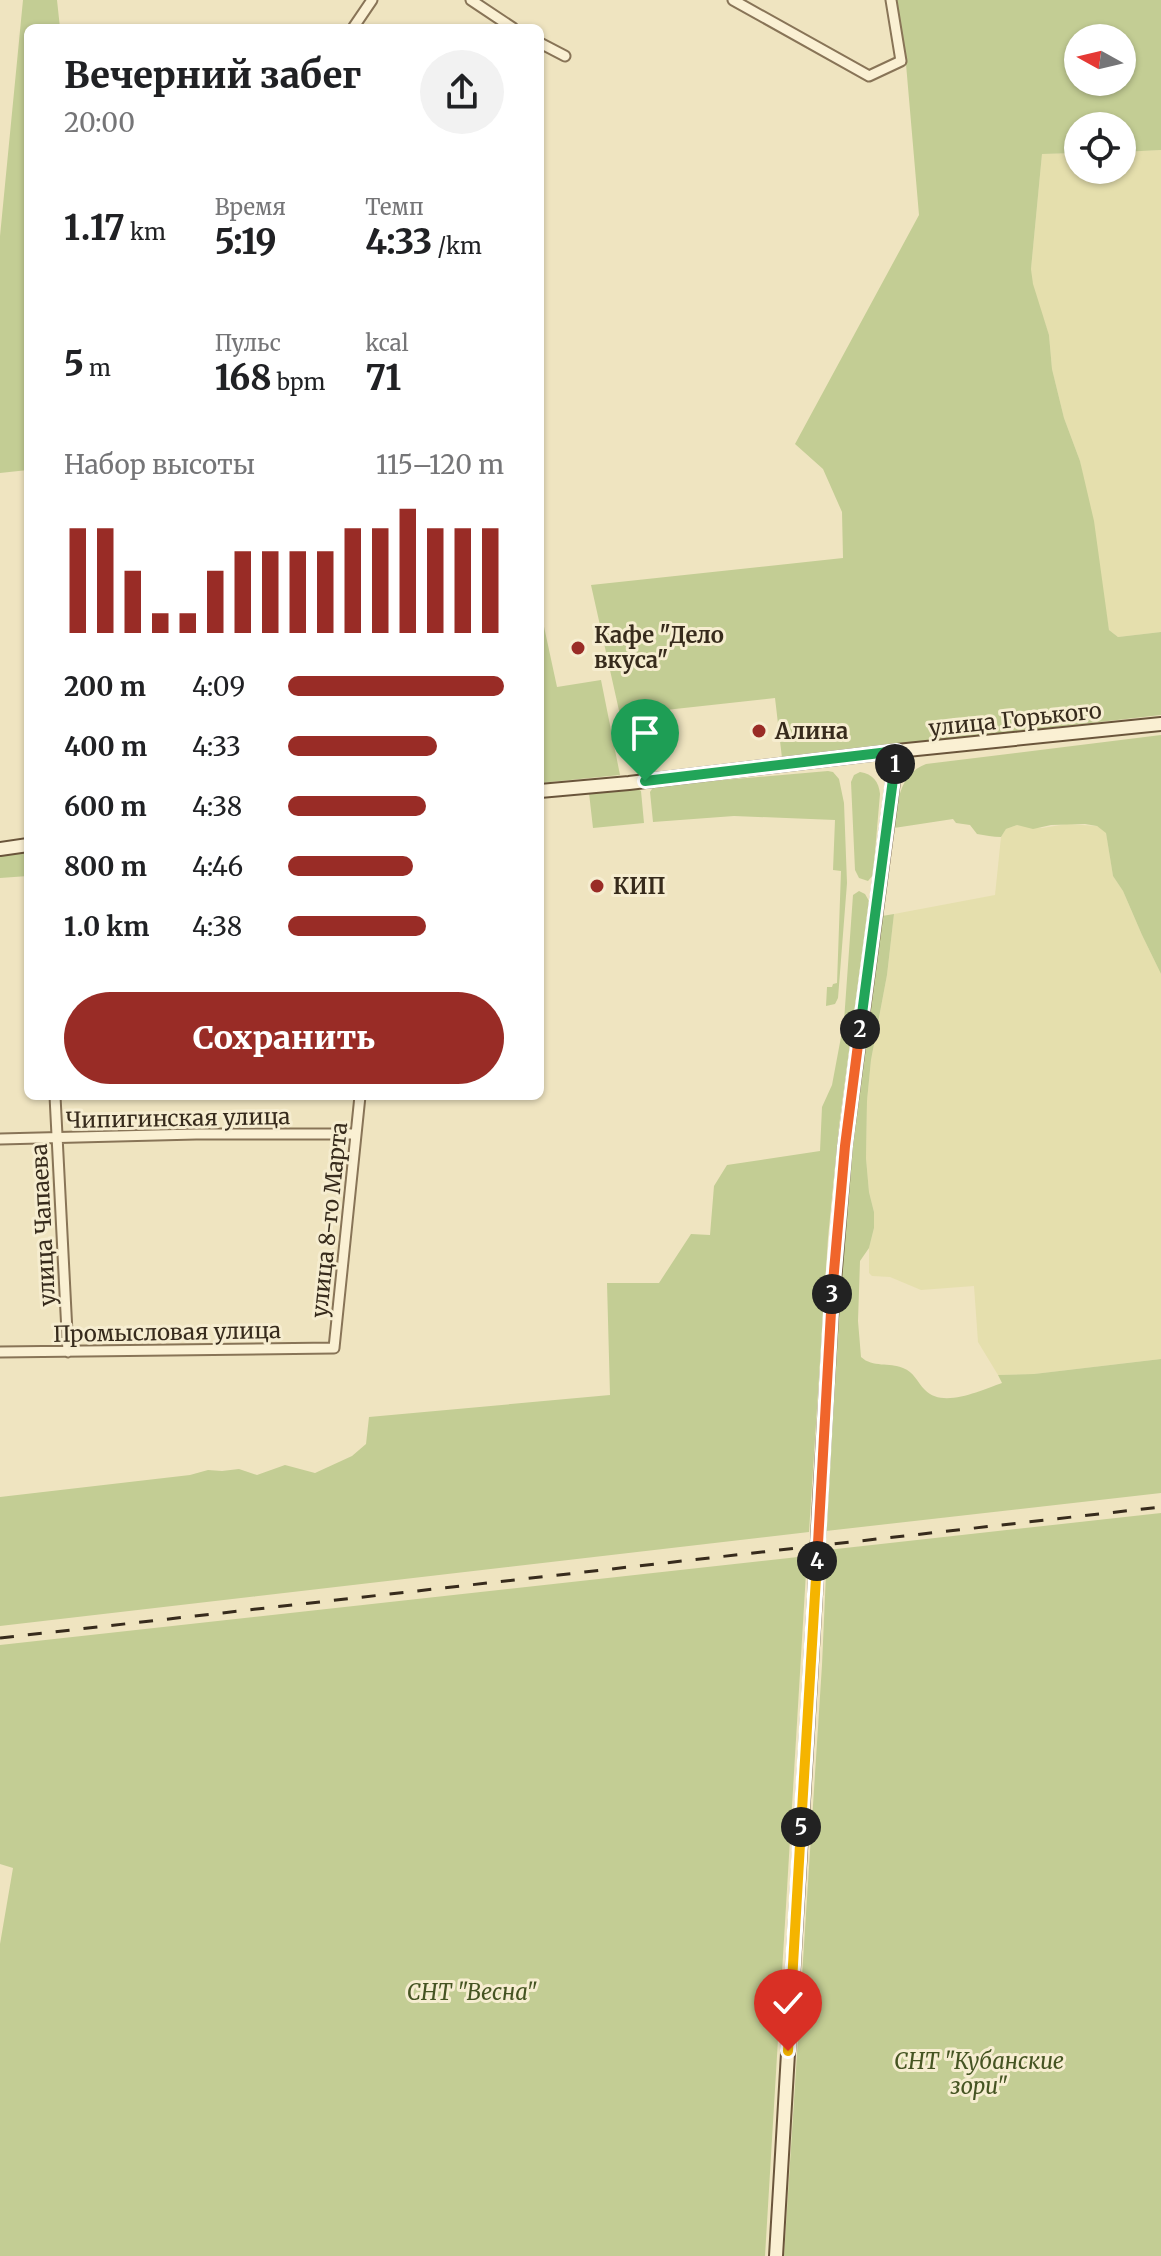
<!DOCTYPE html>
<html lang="ru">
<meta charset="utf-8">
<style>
:root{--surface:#fff;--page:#f2f2f2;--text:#202124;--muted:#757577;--accent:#992c26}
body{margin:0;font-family:Merriweather,serif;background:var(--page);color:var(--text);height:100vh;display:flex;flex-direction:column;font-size:30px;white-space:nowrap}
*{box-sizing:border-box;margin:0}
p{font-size:26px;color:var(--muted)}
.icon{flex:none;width:44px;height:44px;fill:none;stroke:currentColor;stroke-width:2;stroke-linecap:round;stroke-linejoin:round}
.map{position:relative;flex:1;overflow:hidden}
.drawer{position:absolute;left:24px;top:24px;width:520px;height:1076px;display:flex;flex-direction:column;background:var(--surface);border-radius:12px;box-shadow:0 2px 6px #0004}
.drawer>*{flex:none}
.needle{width:52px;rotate:278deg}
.tools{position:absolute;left:1064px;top:24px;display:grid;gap:16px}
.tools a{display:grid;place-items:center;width:72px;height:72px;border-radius:50%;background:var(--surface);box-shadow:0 2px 6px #0004;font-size:40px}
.pin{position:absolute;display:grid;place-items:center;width:68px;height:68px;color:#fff;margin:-82px -34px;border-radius:50% 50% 50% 0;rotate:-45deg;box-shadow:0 0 8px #0007}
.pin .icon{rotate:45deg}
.km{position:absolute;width:40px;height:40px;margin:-20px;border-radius:50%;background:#222;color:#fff;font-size:22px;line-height:40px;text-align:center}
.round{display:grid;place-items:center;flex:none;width:84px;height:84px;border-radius:42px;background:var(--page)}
.summary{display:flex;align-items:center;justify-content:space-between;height:136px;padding:0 40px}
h1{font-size:36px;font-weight:800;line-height:60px}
.metrics{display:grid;grid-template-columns:repeat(3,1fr);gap:12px;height:136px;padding:8px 40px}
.metrics div{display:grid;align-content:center}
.metrics b{font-size:34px;font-weight:800}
.metrics small{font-size:22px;font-weight:400}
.metrics p{font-size:22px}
.chart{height:224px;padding:16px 40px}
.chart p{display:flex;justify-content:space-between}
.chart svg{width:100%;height:144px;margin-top:8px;stroke:var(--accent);stroke-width:6}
.action{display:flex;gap:16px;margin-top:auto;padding:16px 40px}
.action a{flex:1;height:92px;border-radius:48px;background:var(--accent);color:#fff;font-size:32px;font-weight:800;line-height:92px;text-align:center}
ul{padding:0 40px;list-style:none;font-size:26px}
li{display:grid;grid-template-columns:128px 96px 1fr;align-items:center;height:60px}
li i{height:20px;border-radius:10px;background:var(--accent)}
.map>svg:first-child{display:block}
.farmland{fill:#e5dfad}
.green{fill:#c3cd94;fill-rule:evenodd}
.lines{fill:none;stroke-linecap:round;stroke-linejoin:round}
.minor-casing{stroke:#887457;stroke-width:13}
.secondary-casing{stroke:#6a553b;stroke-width:16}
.minor{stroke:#faf0d3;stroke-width:9}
.secondary{stroke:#faf0d3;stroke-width:12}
.rail{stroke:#372b1c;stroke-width:3;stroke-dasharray:14 14;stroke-linecap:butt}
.secondary-bridge-casing{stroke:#6a553b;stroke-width:16;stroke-linecap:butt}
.secondary-bridge{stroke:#faf0d3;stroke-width:12}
.split-1-casing{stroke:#fff;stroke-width:16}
.split-2-casing{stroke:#fff;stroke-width:16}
.split-3-casing{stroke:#fff;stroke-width:16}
.split-4-casing{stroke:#fff;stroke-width:16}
.split-5-casing{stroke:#fff;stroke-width:16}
.split-6-casing{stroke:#fff;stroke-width:16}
.split-1{stroke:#22a559;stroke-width:10}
.split-2{stroke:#22a559;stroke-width:10}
.split-3{stroke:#f0652b;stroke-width:10}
.split-4{stroke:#f0652b;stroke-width:10}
.split-5{stroke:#f5b400;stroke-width:10}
.split-6{stroke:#f5b400;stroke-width:10}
.poi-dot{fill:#992c26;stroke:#f6edd0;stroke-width:3}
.labels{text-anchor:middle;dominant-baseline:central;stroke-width:6;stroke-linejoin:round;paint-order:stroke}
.poi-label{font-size:22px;font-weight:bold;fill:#372b1c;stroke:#f6edd0;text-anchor:start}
.street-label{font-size:22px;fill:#372b1c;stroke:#f6edd0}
.park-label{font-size:22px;font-style:italic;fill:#455422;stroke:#f6edd0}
</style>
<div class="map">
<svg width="1161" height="2256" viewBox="0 0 1161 2256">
<rect width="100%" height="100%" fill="#efe4c0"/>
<path class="farmland" d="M1161 150V632L1118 637 1109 630 1080 461 1064 418 1052 369 1049 335 1032 284 1031 269 1042 154 1078 153V170H1122V152Z
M1067 824 1097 826 1106 832 1113 876 1123 891 1142 935 1161 974V1359L1034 1374 998 1375 978 1342 974 1286 921 1290 890 1277 872 1276 869 1273V1248L874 1228V1212L869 1192 866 1158 867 1101 871 1060 887 975 894 914 995 895 1001 837 1006 829 1017 825 1042 828Z"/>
<path class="green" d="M23 0H57L60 28H28V470L0 473V236Z
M895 0H1161V150L1122 152V126H1078V153L1042 154 1031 269 1033 284 1049 335 1052 369 1064 418 1080 461 1094 521 1109 630 1118 637 1161 632V715L782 758 775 698 620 715 591 585 843 558 842 512 823 469 795 444 919 215 906 64ZM1078 38H1122V82H1078Z
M540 608 557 687 601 680 620 775 540 783Z
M1161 735V974L1142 935 1123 891 1113 876 1106 833 1097 826 1085 824 1051 825 1033 829 1017 825 1006 829 1001 837C993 837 985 835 977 834L970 825 956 823 953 819 894 828C898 802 898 775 926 764Z
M828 771 833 772 839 779 844 803 847 883 838 998 835 1004 826 1006 827 987H832L833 984 837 983 841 871 833 870 835 820 734 816 653 822 650 792 654 786Z
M860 772C873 774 879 782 880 794L873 875 868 881 859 878 855 870 851 782 854 775Z
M636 788 641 791 644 823 593 828 589 793Z
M25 853 28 854V876L0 878V855Z
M859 891 865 894 869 901 839 1126 828 1238 809 1532 0 1626V1497L190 1475 208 1470 222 1471 239 1469 257 1475 285 1465 315 1473 352 1456 366 1444 369 1417 610 1395 607 1283H659L691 1234 710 1235 714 1186 727 1165 820 1151 822 1107 832 1085 844 1021 853 895Z
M894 914 887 975 871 1060 867 1101 866 1158 869 1192 874 1212V1228L869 1248 860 1261 858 1321 861 1357C873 1368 889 1362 903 1368 914 1372 917 1382 925 1390 943 1409 981 1390 1002 1383L998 1375 1034 1374 1161 1359V1493L826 1531 839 1273 853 1126 882 916Z
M1161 1513V2256H784L822 1665 827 1550Z
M807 1556 765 2256H0V1944L13 1868 0 1864V1645Z"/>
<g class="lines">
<g class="minor-casing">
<path id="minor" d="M471 0 513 28
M733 0 869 76 901 61 891 0
M353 28 372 0
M540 43 565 56
M55 1096 68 1352
M0 1139 196 1134H356
M0 1352 334 1348 360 1096"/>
</g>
<g class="secondary-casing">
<path id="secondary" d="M540 791 629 783 897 751 1161 724
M0 849 28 845
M820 1500 831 1318 845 1146 897 751
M776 2256 815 1597"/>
</g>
<use href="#minor" class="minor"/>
<use href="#secondary" class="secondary"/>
<path class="rail" d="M0 1638 1161 1507"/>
<g class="secondary-bridge-casing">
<path id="secondary-bridge" d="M815 1597 820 1500"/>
</g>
<use href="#secondary-bridge" class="secondary-bridge"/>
</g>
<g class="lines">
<g class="split-1-casing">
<path id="split-1" d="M645 781 897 751 895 764"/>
</g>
<g class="split-2-casing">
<path id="split-2" d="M860 1029 895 764"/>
</g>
<g class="split-3-casing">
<path id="split-3" d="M832 1294 845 1146 860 1029"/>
</g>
<g class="split-4-casing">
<path id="split-4" d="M817 1561 832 1294"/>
</g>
<g class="split-5-casing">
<path id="split-5" d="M801 1827 817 1561"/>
</g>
<g class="split-6-casing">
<path id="split-6" d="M788 2051 801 1827"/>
</g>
<use href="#split-1" class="split-1"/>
<use href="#split-2" class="split-2"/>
<use href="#split-3" class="split-3"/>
<use href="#split-4" class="split-4"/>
<use href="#split-5" class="split-5"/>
<use href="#split-6" class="split-6"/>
</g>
<g class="poi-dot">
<circle cx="578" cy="648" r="8"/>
<circle cx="759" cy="731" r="8"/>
<circle cx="597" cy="886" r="8"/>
</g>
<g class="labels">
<g class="poi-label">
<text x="594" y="635">Кафе "Дело<tspan x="594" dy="25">вкуса"</tspan></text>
<text x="775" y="731">Алина</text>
<text x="613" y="886">КИП</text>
</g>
<g class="street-label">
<text transform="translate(1015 719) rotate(-6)">улица Горького</text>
<text transform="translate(178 1118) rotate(-1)">Чипигинская улица</text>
<text transform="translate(329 1220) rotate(-84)">улица 8-го Марта</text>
<text transform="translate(43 1225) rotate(-93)">улица Чапаева</text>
<text transform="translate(167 1332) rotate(-1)">Промысловая улица</text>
</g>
<g class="park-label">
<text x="472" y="1992">СНТ "Весна"</text>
<text x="979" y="2061">СНТ "Кубанские<tspan x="979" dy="25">зори"</tspan></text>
</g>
</g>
</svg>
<div class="tools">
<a><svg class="needle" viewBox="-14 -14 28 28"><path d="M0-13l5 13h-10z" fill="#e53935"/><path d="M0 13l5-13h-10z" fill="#757577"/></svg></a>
<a><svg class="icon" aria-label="locate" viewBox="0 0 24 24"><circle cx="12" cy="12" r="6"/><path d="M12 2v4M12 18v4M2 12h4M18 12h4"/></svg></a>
</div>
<div class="pin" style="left:645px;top:781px;background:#1e9e55"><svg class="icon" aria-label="arrive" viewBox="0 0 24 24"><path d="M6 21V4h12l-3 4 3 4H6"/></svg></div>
<div class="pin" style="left:788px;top:2051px;background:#d93025"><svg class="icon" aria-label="check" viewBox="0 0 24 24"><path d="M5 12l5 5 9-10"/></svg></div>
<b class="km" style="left:895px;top:764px">1</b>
<b class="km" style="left:860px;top:1029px">2</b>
<b class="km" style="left:832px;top:1294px">3</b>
<b class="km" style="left:817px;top:1561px">4</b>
<b class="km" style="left:801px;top:1827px">5</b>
<section class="drawer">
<div class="summary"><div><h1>Вечерний забег</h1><p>20:00</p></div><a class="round"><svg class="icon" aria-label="share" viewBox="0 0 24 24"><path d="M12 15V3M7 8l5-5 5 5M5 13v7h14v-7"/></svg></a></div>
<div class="metrics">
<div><b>1.17<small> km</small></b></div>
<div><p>Время</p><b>5:19</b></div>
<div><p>Темп</p><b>4:33<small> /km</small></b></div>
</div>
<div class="metrics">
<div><b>5<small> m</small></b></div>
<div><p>Пульс</p><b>168<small> bpm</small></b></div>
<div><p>kcal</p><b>71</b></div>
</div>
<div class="chart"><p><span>Набор высоты</span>115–120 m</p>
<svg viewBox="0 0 160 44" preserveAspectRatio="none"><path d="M5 44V12M15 44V12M25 44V25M35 44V38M45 44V38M55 44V25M65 44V19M75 44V19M85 44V19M95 44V19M105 44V12M115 44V12M125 44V6M135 44V12M145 44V12M155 44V12"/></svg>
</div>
<ul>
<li><b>200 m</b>4:09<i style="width:100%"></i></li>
<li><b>400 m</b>4:33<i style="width:69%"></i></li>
<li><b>600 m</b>4:38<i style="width:64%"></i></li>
<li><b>800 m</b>4:46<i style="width:58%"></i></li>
<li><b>1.0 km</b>4:38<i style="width:64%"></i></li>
</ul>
<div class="action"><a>Сохранить</a></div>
</section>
</div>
